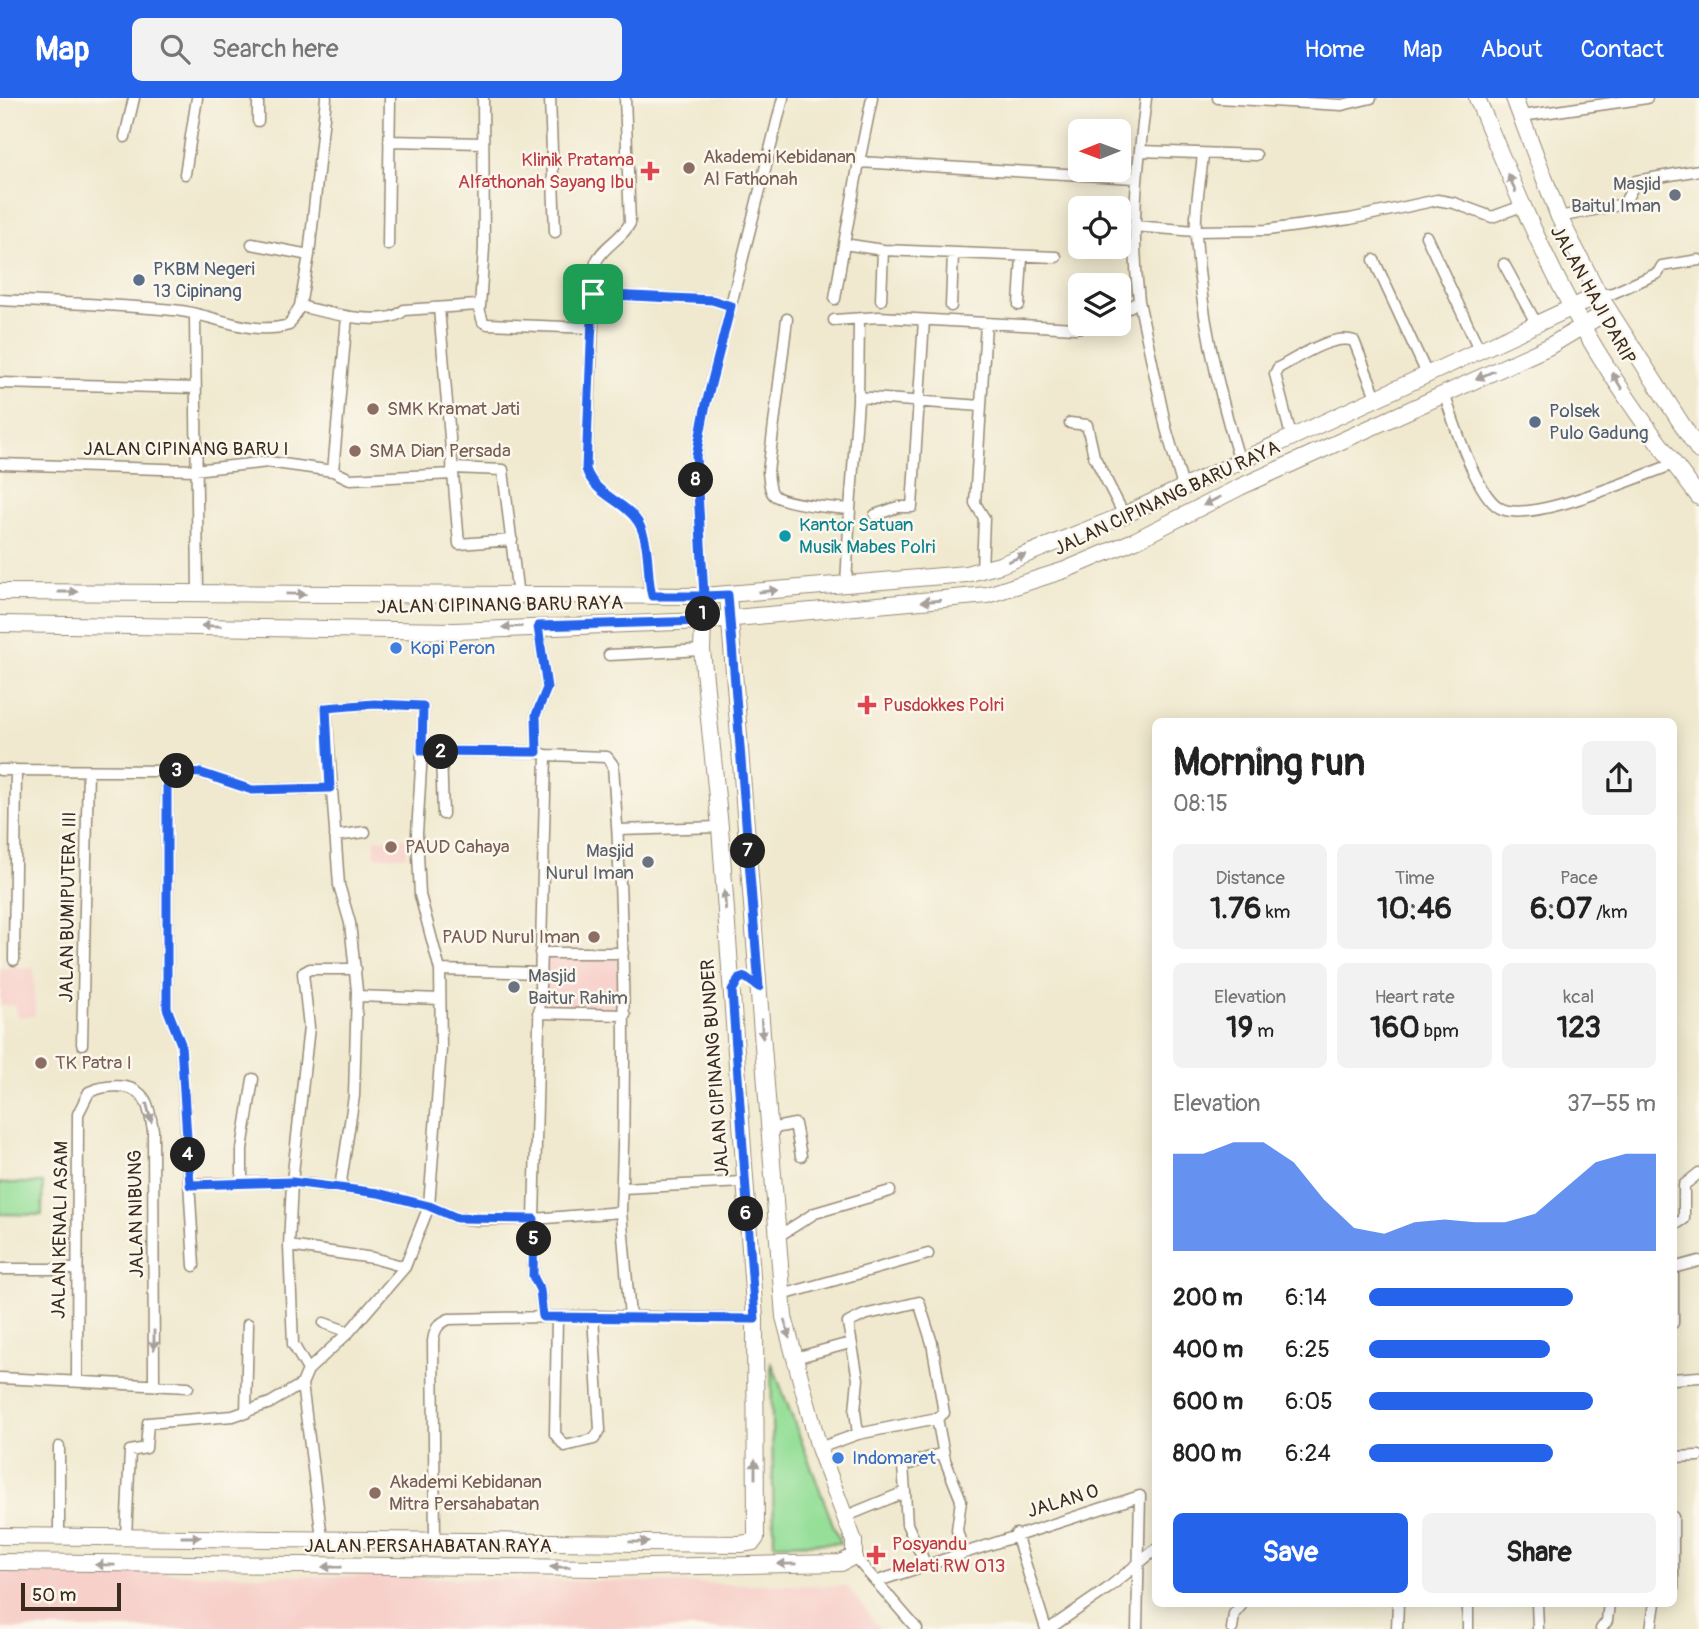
<!DOCTYPE html>
<meta charset="utf-8">
<style>
:root{--surface:#fff;--page:#f2f2f2;--text:#222;--muted:#767676;--accent:#2563eb}
body{margin:0;font-family:Pangolin,sans-serif;background:var(--page);color:var(--text);height:100vh;display:flex;flex-direction:column;font-size:26px;white-space:nowrap}
*{box-sizing:border-box;margin:0}
p{font-size:23px;color:var(--muted)}
.icon{flex:none;width:38px;height:38px;fill:none;stroke:currentColor;stroke-width:2;stroke-linecap:round;stroke-linejoin:round}
.map{position:relative;flex:1;overflow:hidden}
.side{position:absolute;left:1152px;top:620px;width:525px;height:889px;display:flex;flex-direction:column;background:var(--surface);border-radius:10px;box-shadow:0 4px 18px #0003}
.side>*{flex:none}
.needle{width:46px;rotate:269deg}
.tools{position:absolute;left:1068px;top:21px;display:grid;gap:14px}
.tools a{display:grid;place-items:center;width:63px;height:63px;border-radius:10px;background:var(--surface);box-shadow:0 4px 18px #0003;font-size:35px}
.scale{position:absolute;left:21px;bottom:18px;width:100px;box-sizing:border-box;padding-left:7px;border:4px solid #3b2a1e;border-top:0;font-size:19px;line-height:24px;white-space:nowrap;color:#3b2a1e;-webkit-text-stroke:5px #fbf7ec;paint-order:stroke}
.pin{position:absolute;display:grid;place-items:center;width:60px;height:60px;color:#fff;margin:-30px;border-radius:14px;box-shadow:0 4px 10px #0006}
.km{position:absolute;width:35px;height:35px;margin:-18px;border-radius:50%;background:#222;color:#fff;font-size:19px;line-height:35px;text-align:center}
.round{display:grid;place-items:center;flex:none;width:74px;height:74px;border-radius:10px;background:var(--page)}
.summary{display:flex;align-items:center;justify-content:space-between;height:119px;padding:0 21px}
h1{font-size:38px;font-weight:800;line-height:52px}
.metrics{display:grid;grid-template-columns:repeat(3,1fr);gap:10px;height:119px;padding:7px 21px}
.metrics div{display:grid;align-content:center;border-radius:10px;background:var(--page);text-align:center}
.metrics b{font-size:30px;font-weight:800}
.metrics small{font-size:19px;font-weight:400}
.metrics p{font-size:19px}
.chart{height:196px;padding:14px 21px}
.chart p{display:flex;justify-content:space-between}
.chart svg{width:100%;height:126px;margin-top:7px;fill:var(--accent);opacity:.7}
.button{display:flex;gap:14px;margin-top:auto;padding:14px 21px}
.button a{flex:1;height:80px;border-radius:10px;background:var(--accent);color:#fff;font-size:28px;font-weight:800;line-height:80px;text-align:center}
.button a+a{background:var(--page);color:var(--text)}
ul{padding:0 21px;list-style:none;font-size:23px}
li{display:grid;grid-template-columns:112px 84px 1fr;align-items:center;height:52px}
li i{height:18px;border-radius:9px;background:var(--accent)}
header{display:flex;align-items:center;gap:42px;box-sizing:border-box;height:98px;padding:0 35px;background:var(--accent);color:#fff}
header strong{font-size:33px}
nav{display:flex;gap:38px;margin-inline-start:auto;font-size:24px}
.search{width:490px;height:63px;background:var(--page);display:flex;align-items:center;gap:18px;box-sizing:border-box;padding:0 24px;border-radius:10px;color:var(--muted);font-size:26px}
.map>svg:first-child{display:block}
.built{fill:#f7d0ca}
.green{fill:#96df99;stroke:#68845c;stroke-width:2}
.lines{fill:none;stroke-linecap:round;stroke-linejoin:round}
.street-casing{stroke:#968a76;stroke-width:13}
.secondary-casing{stroke:#968a76;stroke-width:18}
.street{stroke:#fff;stroke-width:10}
.secondary{stroke:#fff;stroke-width:16}
.oneway{fill:#a79f9a}
.route-casing{stroke:#fff;stroke-width:14}
.route{stroke:#2563eb;stroke-width:9}
.education-dot{fill:#8d6e63;stroke:#fbf7ec;stroke-width:2.5}
.health-dot{fill:#e0444e;stroke:#fbf7ec;stroke-width:2.5}
.worship-dot{fill:#6b7280;stroke:#fbf7ec;stroke-width:2.5}
.service-dot{fill:#5c6f8a;stroke:#fbf7ec;stroke-width:2.5}
.culture-dot{fill:#0f9aa8;stroke:#fbf7ec;stroke-width:2.5}
.shop-dot{fill:#3f7fe0;stroke:#fbf7ec;stroke-width:2.5}
.labels{text-anchor:middle;dominant-baseline:central;stroke-width:5;stroke-linejoin:round;paint-order:stroke}
.education-label{font-size:19px;fill:#785e54;stroke:#fbf7ec;text-anchor:start}
.health-label{font-size:19px;fill:#be3a42;stroke:#fbf7ec;text-anchor:start}
.worship-label{font-size:19px;fill:#5b616d;stroke:#fbf7ec;text-anchor:end}
.service-label{font-size:19px;fill:#4e5e75;stroke:#fbf7ec;text-anchor:start}
.street-label{font-size:19px;fill:#3b2a1e;stroke:#fbf7ec}
.culture-label{font-size:19px;fill:#0d838f;stroke:#fbf7ec;text-anchor:start}
.shop-label{font-size:19px;fill:#366cbe;stroke:#fbf7ec;text-anchor:start}
</style>
<header>
<strong>Map</strong>
<div class="search"><svg class="icon" aria-label="search" viewBox="0 0 24 24"><circle cx="10" cy="10" r="6"/><path d="M15 15l6 6"/></svg>Search here</div>
<nav><a>Home</a><a>Map</a><a>About</a><a>Contact</a></nav>
</header>
<div class="map">
<svg width="1699" height="1531" viewBox="0 0 1699 1531">
<rect width="100%" height="100%" fill="#fbf7ec"/>
<filter id="ink" filterUnits="userSpaceOnUse"><feTurbulence type="fractalNoise" baseFrequency=".0143" numOctaves="2"/><feDisplacementMap in="SourceGraphic" scale="14" xChannelSelector="R" yChannelSelector="G"/><feConvolveMatrix kernelMatrix="1 2 1 2 8 2 1 2 1" color-interpolation-filters="sRGB"/></filter>
<filter id="wash" filterUnits="userSpaceOnUse"><feTurbulence type="fractalNoise" baseFrequency=".00686" numOctaves="4" result="noise"/><feDisplacementMap in="SourceGraphic" scale="28" xChannelSelector="R" yChannelSelector="G"/><feGaussianBlur stdDeviation="1.57" result="paint"/><feColorMatrix in="noise" values="0 0 0 0 0 0 0 0 0 0 0 0 0 0 0 0 0 1.4 0 .05"/><feComposite in="paint" operator="in"/></filter>
<g filter="url(#wash)">
<rect width="100%" height="100%" fill="#f0e9cf"/>
<path class="built" d="M407 740V758L375 759V741Z
M543 858 618 859 619 911H542Z
M0 870H34L35 918 17 919 16 908 0 907Z
M0 1472 847 1488 880 1531H0Z"/>
<path class="green" d="M0 1085H43L42 1117 0 1116Z
M771 1263 840 1445 774 1446Z"/>
</g>
<g filter="url(#ink)">
<g class="lines">
<g class="street-casing">
<path id="street" d="M550 0 555 134
M625 0 630 125C622 141 604 147 596 164L586 371C595 398 624 402 638 424 651 446 646 474 651 498
M872 0 859 64 1135 80
M1218 0 1342 7 1371 0
M1522 18 1647 0
M258 23V0
M125 39 134 0
M389 43 483 45
M1140 53 1256 57
M1203 56C1201 82 1194 110 1196 136 1200 211 1217 289 1239 361
M859 64 844 146 883 152 1056 159
M185 76 197 0
M1559 119 1624 106 1636 83 1699 72
M1134 128 1195 133 1267 132 1350 121 1437 102 1454 105 1492 119 1522 108
M1426 138 1480 253
M252 146 309 157
M388 147 390 0
M1374 162 1427 276
M1504 166 1536 225
M593 196 712 202 731 208
M1599 197 1613 195 1658 175 1662 168 1699 162
M835 201 844 146
M0 202C58 205 115 206 173 212 212 215 248 239 289 227L300 208 309 157 326 0
M881 202 883 152
M1139 203 1166 330 1183 389
M1019 207 1022 159
M300 208C324 214 386 231 404 212L478 207 483 224 488 226 592 230
M480 208 484 150 483 0
M951 208 953 155
M439 210 459 446 512 442
M1118 216 1139 203C1130 128 1137 74 1146 0
M195 218 198 494
M787 221 768 374C769 381 769 391 773 396 780 406 836 410 850 411L846 487
M834 222 879 219 1075 230 1097 226
M0 285 196 290
M1444 295C1453 322 1476 397 1500 410 1529 427 1640 378 1674 366
M858 299 981 308
M1070 325 1087 327 1094 358 1124 417
M1291 338 1275 276 1278 270C1297 260 1333 235 1354 243L1376 299
M0 366 194 372 268 364 333 373 350 381 453 376
M452 370 503 372 518 499
M333 373 347 219
M850 411 858 303 859 222
M875 417 898 409H912L924 222
M982 473 984 420 975 405 986 226
M704 498 696 358 706 306 783 0
M609 557 702 552
M441 654 443 716
M537 654 536 617 547 590 538 528
M0 672 180 673 201 675 252 692 330 690
M167 673V910L181 946 194 1168
M618 732 720 729
M335 738 365 734
M540 855H623
M14 862 16 672
M440 872 539 875
M357 898 440 901
M538 915 625 917
M82 946 88 673
M769 1031 795 1026 801 1058
M242 1084V1051L253 981
M190 1086 292 1084 378 1095 429 1108 457 1120 477 1122 534 1121 621 1114C627 965 624 816 613 667L607 659 546 657 534 1121 533 1178 540 1192 543 1219
M340 1090 354 998 357 893 350 825 339 787 326 610 374 606 423 608 422 653
M622 1090 744 1084
M621 1114 630 1219
M1673 1128 1684 1121V1087L1699 1075
M777 1139 815 1115 890 1093
M289 1148 373 1160 405 1169
M1673 1168V1225
M1673 1170 1699 1163
M0 1171H75
M782 1197 928 1156
M557 1219 555 1336 565 1348 594 1341 600 1332 593 1218
M324 1225 349 1234
M795 1260 850 1245
M308 1272 293 1246 289 1148 292 1084 309 929 303 875 310 871H356
M0 1280 188 1289
M77 1281 78 1016 89 994C105 987 131 984 143 999 149 1006 151 1022 153 1032L154 1285
M1673 1281 1699 1279
M302 1286 308 1272 349 1234 405 1169 429 1108 441 951 440 872 420 797 417 736 422 653 537 654 546 657
M302 1286 322 1440
M246 1315 248 1226
M858 1336 855 1313 858 1281 848 1225 864 1217 919 1204 932 1245 944 1315 937 1320 945 1362 961 1402 957 1432 963 1453
M59 1349V1438
M819 1350 858 1336 937 1320
M1673 1359 1699 1358
M905 1394 907 1426 925 1465
M844 1419 905 1394 903 1368 943 1355
M1673 1419V1491
M1016 1436 1046 1531
M126 1439 130 1353 146 1350 148 1325 233 1318 270 1305 302 1286
M435 1441 433 1243C435 1230 438 1226 449 1221L593 1218 755 1221
M854 1458 917 1531
M878 1483 1140 1398 1137 1531
M1537 1505 1538 1531
M1049 1531 1107 1491 1155 1452
M1232 1531 1234 1516 1243 1505
M1397 1531 1398 1505
M1468 1531V1505
M1601 1531 1607 1523 1609 1505
M1651 1531 1655 1505"/>
</g>
<g class="secondary-casing">
<path id="secondary" d="M1477 0C1506 69 1534 138 1569 204 1605 273 1652 337 1699 399
M1514 0 1559 119 1599 197 1699 353
M0 494 704 498 966 476 1000 467 1124 417 1599 197
M0 526 455 533 702 523 987 497 1065 472 1136 442 1240 389 1548 249 1608 213
M0 1438 741 1446 753 1444 756 1440 755 1221 720 729 702 552 704 498
M0 1464 602 1470 841 1465 854 1458V1443L819 1350 784 1219 728 497"/>
</g>
<use href="#street" class="street"/>
<use href="#secondary" class="secondary"/>
</g>
<defs><path id="oneway-solid" d="M-6-.8H1V-3.2L6.5 0L1 3.2V.8H-6Z" transform="scale(1.75)"/></defs>
<g class="oneway">
<use href="#oneway-solid" transform="translate(1512 85) rotate(-112)"/>
<use href="#oneway-solid" transform="translate(1485 277) rotate(156)"/>
<use href="#oneway-solid" transform="translate(1617 283) rotate(-121)"/>
<use href="#oneway-solid" transform="translate(1212 403) rotate(153)"/>
<use href="#oneway-solid" transform="translate(1017 460) rotate(-22)"/>
<use href="#oneway-solid" transform="translate(768 493) rotate(-6)"/>
<use href="#oneway-solid" transform="translate(68 494)"/>
<use href="#oneway-solid" transform="translate(296 496) rotate(1)"/>
<use href="#oneway-solid" transform="translate(931 503) rotate(176)"/>
<use href="#oneway-solid" transform="translate(211 528) rotate(-179)"/>
<use href="#oneway-solid" transform="translate(512 529) rotate(177)"/>
<use href="#oneway-solid" transform="translate(725 802) rotate(-94)"/>
<use href="#oneway-solid" transform="translate(762 931) rotate(86)"/>
<use href="#oneway-solid" transform="translate(149 1015) rotate(76)"/>
<use href="#oneway-solid" transform="translate(787 1231) rotate(75)"/>
<use href="#oneway-solid" transform="translate(154 1242) rotate(90)"/>
<use href="#oneway-solid" transform="translate(755 1371) rotate(-90)"/>
<use href="#oneway-solid" transform="translate(191 1439)"/>
<use href="#oneway-solid" transform="translate(639 1444) rotate(1)"/>
<use href="#oneway-solid" transform="translate(787 1466) rotate(179)"/>
<use href="#oneway-solid" transform="translate(105 1467) rotate(-179)"/>
<use href="#oneway-solid" transform="translate(332 1469) rotate(180)"/>
<use href="#oneway-solid" transform="translate(560 1469) rotate(-180)"/>
</g>
</g>
<g class="lines" filter="url(#ink)">
<g class="route-casing">
<path id="route" d="M593 196 586 371C595 398 624 402 638 424 651 446 646 474 652 498H704L702 523 538 528 547 590 536 617 537 654 422 653 423 608 374 606 326 610 330 690 252 692 201 675 167 673V910L181 946 190 1087 292 1084 378 1095 429 1108 457 1120 534 1121 533 1178 540 1192 543 1219 755 1221 732 893 739 881 745 879 759 889 755 839 728 497 704 498 696 358 706 306 731 208 712 202 593 196"/>
</g>
<use href="#route" class="route"/>
</g>
<g class="education-dot">
<circle cx="689" cy="70" r="7"/>
<circle cx="373" cy="311" r="7"/>
<circle cx="355" cy="353" r="7"/>
<circle cx="391" cy="749" r="7"/>
<circle cx="594" cy="839" r="7"/>
<circle cx="41" cy="965" r="7"/>
<circle cx="375" cy="1395" r="7"/>
</g>
<g class="health-dot">
<path d="M646.5 62.5h7v7h7v7h-7v7h-7v-7h-7v-7h7z"/>
<path d="M863.5 596.5h7v7h7v7h-7v7h-7v-7h-7v-7h7z"/>
<path d="M872.5 1446.5h7v7h7v7h-7v7h-7v-7h-7v-7h7z"/>
</g>
<g class="worship-dot">
<circle cx="1675" cy="97" r="7"/>
<circle cx="648" cy="764" r="7"/>
<circle cx="514" cy="889" r="7"/>
</g>
<g class="service-dot">
<circle cx="139" cy="182" r="7"/>
<circle cx="1535" cy="324" r="7"/>
</g>
<circle class="culture-dot" cx="785" cy="438" r="7"/>
<g class="shop-dot">
<circle cx="396" cy="550" r="7"/>
<circle cx="838" cy="1360" r="7"/>
</g>
<g class="labels">
<g class="education-label">
<text x="703" y="59">Akademi Kebidanan<tspan x="703" dy="22">Al Fathonah</tspan></text>
<text x="387" y="311">SMK Kramat Jati</text>
<text x="369" y="353">SMA Dian Persada</text>
<text x="405" y="749">PAUD Cahaya</text>
<text x="580" y="839" text-anchor="end">PAUD Nurul Iman</text>
<text x="55" y="965">TK Patra I</text>
<text x="389" y="1384">Akademi Kebidanan<tspan x="389" dy="22">Mitra Persahabatan</tspan></text>
</g>
<g class="health-label">
<text x="634" y="62" text-anchor="end">Klinik Pratama<tspan x="634" dy="22">Alfathonah Sayang Ibu</tspan></text>
<text x="883" y="607">Pusdokkes Polri</text>
<text x="892" y="1446">Posyandu<tspan x="892" dy="22">Melati RW 013</tspan></text>
</g>
<g class="worship-label">
<text x="1661" y="86">Masjid<tspan x="1661" dy="22">Baitul Iman</tspan></text>
<text x="634" y="753">Masjid<tspan x="634" dy="22">Nurul Iman</tspan></text>
<text x="528" y="878" text-anchor="start">Masjid<tspan x="528" dy="22">Baitur Rahim</tspan></text>
</g>
<g class="service-label">
<text x="153" y="171">PKBM Negeri<tspan x="153" dy="22">13 Cipinang</tspan></text>
<text x="1549" y="313">Polsek<tspan x="1549" dy="22">Pulo Gadung</tspan></text>
</g>
<g class="street-label">
<text transform="translate(1593 197) rotate(61)">JALAN HAJI DARIP</text>
<text x="186" y="351">JALAN CIPINANG BARU I</text>
<text transform="translate(1167 400) rotate(-25)">JALAN CIPINANG BARU RAYA</text>
<text transform="translate(500 507) rotate(-1)">JALAN CIPINANG BARU RAYA</text>
<text transform="translate(68 809) rotate(-89)">JALAN BUMIPUTERA III</text>
<text transform="translate(715 970) rotate(-94)">JALAN CIPINANG BUNDER</text>
<text transform="translate(136 1116) rotate(-91)">JALAN NIBUNG</text>
<text transform="translate(60 1132) rotate(-89)">JALAN KENALI ASAM</text>
<text transform="translate(1063 1403) rotate(-17)">JALAN O</text>
<text x="428" y="1448">JALAN PERSAHABATAN RAYA</text>
</g>
<g class="culture-label">
<text x="799" y="427">Kantor Satuan<tspan x="799" dy="22">Musik Mabes Polri</tspan></text>
</g>
<g class="shop-label">
<text x="410" y="550">Kopi Peron</text>
<text x="852" y="1360">Indomaret</text>
</g>
</g>
</svg>
<div class="tools">
<a><svg class="needle" viewBox="-14 -14 28 28"><path d="M0-13l5 13h-10z" fill="#e53935"/><path d="M0 13l5-13h-10z" fill="#767676"/></svg></a>
<a><svg class="icon" aria-label="locate" viewBox="0 0 24 24"><circle cx="12" cy="12" r="6"/><path d="M12 2v4M12 18v4M2 12h4M18 12h4"/></svg></a>
<a><svg class="icon" aria-label="layers" viewBox="0 0 24 24"><path d="M12 4l9 5-9 5-9-5zM3 14l9 5 9-5"/></svg></a>
</div>
<div class="scale">50 m</div>
<div class="pin" style="left:593px;top:196px;background:#1e9e55"><svg class="icon" aria-label="arrive" viewBox="0 0 24 24"><path d="M6 21V4h12l-3 4 3 4H6"/></svg></div>
<b class="km" style="left:703px;top:516px">1</b>
<b class="km" style="left:441px;top:654px">2</b>
<b class="km" style="left:177px;top:673px">3</b>
<b class="km" style="left:188px;top:1057px">4</b>
<b class="km" style="left:534px;top:1141px">5</b>
<b class="km" style="left:746px;top:1116px">6</b>
<b class="km" style="left:748px;top:753px">7</b>
<b class="km" style="left:696px;top:382px">8</b>
<section class="side">
<div class="summary"><div><h1>Morning run</h1><p>08:15</p></div><a class="round"><svg class="icon" aria-label="share" viewBox="0 0 24 24"><path d="M12 15V3M7 8l5-5 5 5M5 13v7h14v-7"/></svg></a></div>
<div class="metrics">
<div><p>Distance</p><b>1.76<small> km</small></b></div>
<div><p>Time</p><b>10:46</b></div>
<div><p>Pace</p><b>6:07<small> /km</small></b></div>
</div>
<div class="metrics">
<div><p>Elevation</p><b>19<small> m</small></b></div>
<div><p>Heart rate</p><b>160<small> bpm</small></b></div>
<div><p>kcal</p><b>123</b></div>
</div>
<div class="chart"><p><span>Elevation</span>37–55 m</p>
<svg viewBox="0 0 160 44" preserveAspectRatio="none"><path d="M0 44V10L10 10L20 6L30 6L40 13L50 26L60 36L70 38L80 34L90 33L100 34L110 34L120 31L130 22L140 13L150 10L160 10V44z"/></svg>
</div>
<ul>
<li><b>200 m</b>6:14<i style="width:71%"></i></li>
<li><b>400 m</b>6:25<i style="width:63%"></i></li>
<li><b>600 m</b>6:05<i style="width:78%"></i></li>
<li><b>800 m</b>6:24<i style="width:64%"></i></li>
</ul>
<div class="button"><a>Save</a><a>Share</a></div>
</section>
</div>
